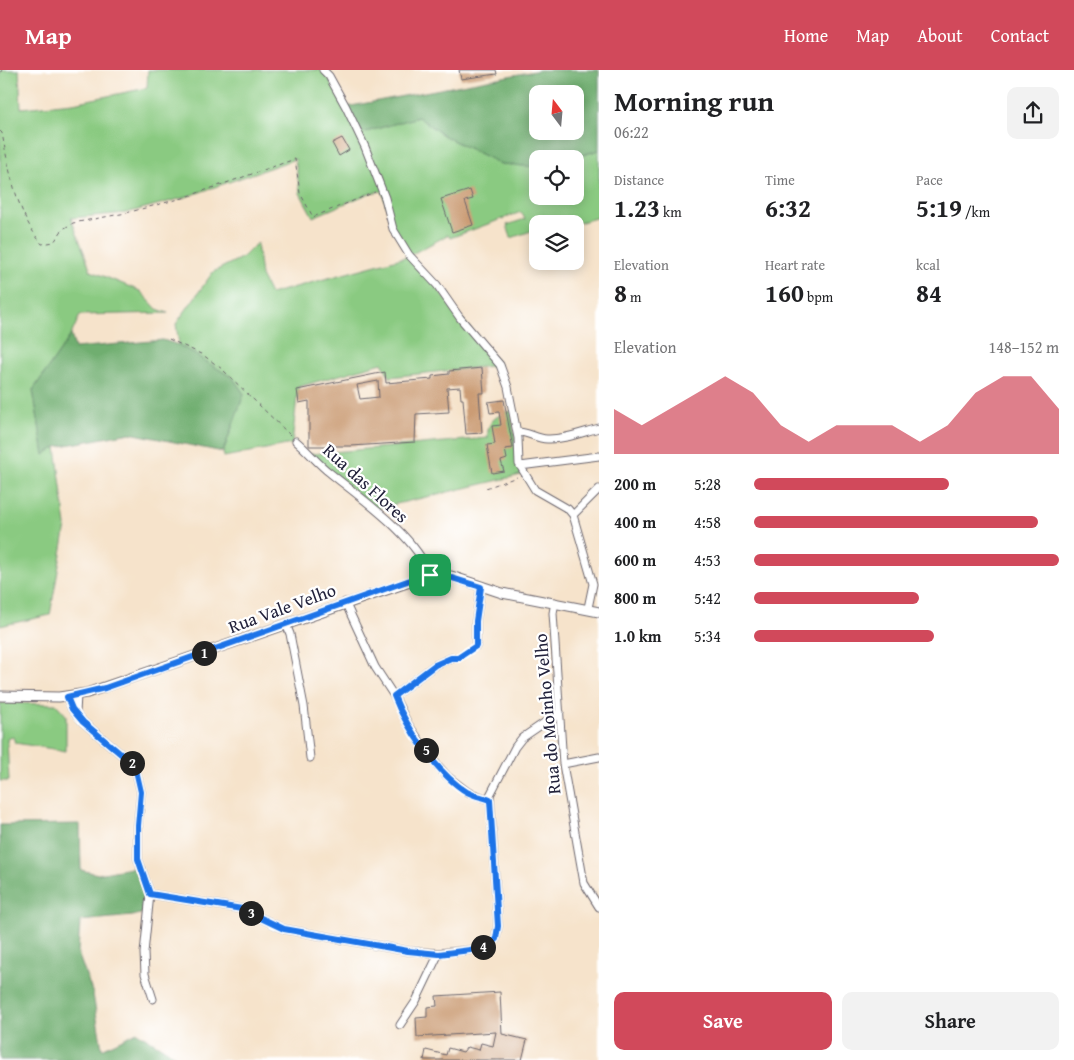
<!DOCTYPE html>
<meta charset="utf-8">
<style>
:root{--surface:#fff;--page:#f2f2f2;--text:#202124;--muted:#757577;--accent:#d1495b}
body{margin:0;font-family:"Gentium Book Plus",serif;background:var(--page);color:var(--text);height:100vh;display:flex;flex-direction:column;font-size:19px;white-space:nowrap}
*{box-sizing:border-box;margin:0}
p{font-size:16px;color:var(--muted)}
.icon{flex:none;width:28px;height:28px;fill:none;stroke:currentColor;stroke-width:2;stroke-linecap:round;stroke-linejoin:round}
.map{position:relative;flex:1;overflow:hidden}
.details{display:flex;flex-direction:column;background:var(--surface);width:475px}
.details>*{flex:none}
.needle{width:32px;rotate:344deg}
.controls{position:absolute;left:529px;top:15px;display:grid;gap:10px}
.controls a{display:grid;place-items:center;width:55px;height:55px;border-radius:10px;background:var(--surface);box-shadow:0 2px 12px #0003;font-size:25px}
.pin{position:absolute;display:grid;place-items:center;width:42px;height:42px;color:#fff;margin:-21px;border-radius:10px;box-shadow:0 2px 8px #0006}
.km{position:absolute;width:25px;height:25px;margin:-12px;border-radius:50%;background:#222;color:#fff;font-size:14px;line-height:25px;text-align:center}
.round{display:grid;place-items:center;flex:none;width:52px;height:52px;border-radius:10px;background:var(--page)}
.head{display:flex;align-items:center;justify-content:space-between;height:85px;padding:0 15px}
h1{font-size:28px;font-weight:700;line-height:38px}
.stats{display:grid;grid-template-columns:repeat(3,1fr);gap:8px;height:85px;padding:5px 15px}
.stats div{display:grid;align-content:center}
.stats b{font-size:25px;font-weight:700}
.stats small{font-size:14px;font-weight:400}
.stats p{font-size:14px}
.chart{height:140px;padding:10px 15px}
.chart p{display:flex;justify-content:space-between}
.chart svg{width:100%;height:90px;margin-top:5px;fill:var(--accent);opacity:.7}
.action{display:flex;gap:10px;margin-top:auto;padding:10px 15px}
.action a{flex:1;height:58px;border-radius:10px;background:var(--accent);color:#fff;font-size:20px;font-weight:700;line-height:58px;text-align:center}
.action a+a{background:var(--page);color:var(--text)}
ul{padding:0 15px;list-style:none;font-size:16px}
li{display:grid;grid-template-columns:80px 60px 1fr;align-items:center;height:38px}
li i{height:12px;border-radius:6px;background:var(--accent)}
header{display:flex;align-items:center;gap:30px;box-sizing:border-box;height:70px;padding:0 25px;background:var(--accent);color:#fff}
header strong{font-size:24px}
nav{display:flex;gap:28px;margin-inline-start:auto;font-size:18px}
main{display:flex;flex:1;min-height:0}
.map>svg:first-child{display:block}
.green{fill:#8aca81;stroke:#56765e}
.forest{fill:#6fae6f;stroke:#486855;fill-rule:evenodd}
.building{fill:#cb9c74;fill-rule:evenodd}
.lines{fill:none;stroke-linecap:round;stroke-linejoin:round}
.minor-casing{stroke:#6c666d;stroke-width:9}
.tertiary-casing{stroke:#6c666d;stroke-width:11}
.path{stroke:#6c666d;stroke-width:1;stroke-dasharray:4 4;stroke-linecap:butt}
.minor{stroke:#fff;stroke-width:7}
.tertiary{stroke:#fff;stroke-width:9}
.route-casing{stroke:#fff;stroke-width:10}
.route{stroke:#1a73e8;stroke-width:6}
.labels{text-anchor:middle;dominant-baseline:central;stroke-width:4.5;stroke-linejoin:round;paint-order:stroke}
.street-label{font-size:18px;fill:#22223b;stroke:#fff}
</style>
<header>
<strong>Map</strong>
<nav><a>Home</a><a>Map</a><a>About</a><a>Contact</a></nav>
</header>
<main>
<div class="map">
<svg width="599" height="990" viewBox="0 0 599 990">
<rect width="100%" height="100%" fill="#fff"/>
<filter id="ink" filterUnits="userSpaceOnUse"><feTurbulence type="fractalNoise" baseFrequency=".02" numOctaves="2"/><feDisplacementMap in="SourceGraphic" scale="10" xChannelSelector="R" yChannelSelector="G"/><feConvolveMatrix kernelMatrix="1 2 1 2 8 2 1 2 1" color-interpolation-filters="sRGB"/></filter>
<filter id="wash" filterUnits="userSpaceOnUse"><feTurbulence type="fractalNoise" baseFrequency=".0096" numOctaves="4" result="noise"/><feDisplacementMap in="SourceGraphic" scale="20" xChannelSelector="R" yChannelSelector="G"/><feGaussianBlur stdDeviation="1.12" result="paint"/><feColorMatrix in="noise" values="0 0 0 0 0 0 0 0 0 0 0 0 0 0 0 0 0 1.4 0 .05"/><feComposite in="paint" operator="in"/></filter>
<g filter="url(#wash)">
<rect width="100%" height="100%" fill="#f6e3cb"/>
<path class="green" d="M0 0H19L21 38 73 33 147 18 148 0H330L325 2 359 64 418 47 446 67 501 94 537 97 538 126H575V89H570L599 80V147L575 154H538L537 159 511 168 507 155 525 149 521 142 450 168 448 165 410 185 500 295 390 307 382 293 298 317 292 374 224 387 223 382 244 324 233 308 179 275 176 254 213 202 243 187 257 173 261 206 270 224 409 186 393 159 382 121 370 123 313 147 300 123 295 89 183 128 126 143 71 148 91 201 140 221 157 239 168 243 80 245 71 265 33 320 44 384 56 377 66 456 50 545 0 556Z
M511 341 519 394 525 404 375 439 311 384 488 368C486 352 496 345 511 341Z
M0 633 56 634 66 645V681L15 673 13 667 7 669 9 711H0Z"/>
<path class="forest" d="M540 0H599V80L570 89H538L537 97 501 94 446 67 418 47 359 64 346 37ZM538 24H575V61H538Z
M71 265 75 278 163 270 179 275 233 308 244 324 223 382 130 363 56 377 44 385 33 320Z
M80 754 81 800 98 804 141 796 148 842 133 846 80 851 78 883 93 924 102 979 137 962 182 990H0V755Z"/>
<g id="blocks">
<path class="building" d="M459 0H496L497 4 461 9Z
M342 68 349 80 339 86 332 73Z
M470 120 473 129 465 131 473 155 452 162 441 129Z
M482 298 484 323H479L482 363 466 364 463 329H461L460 317 447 318 449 342 416 344 415 372 351 376H309V331L299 333 297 320 385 302 386 313 432 309V306L449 304V301ZM378 311 379 327 360 329 357 315Z
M504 330 513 378 505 379 507 389 501 391 504 401 492 403 487 375 495 374 492 356 501 355 499 342 490 343 488 332Z
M500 922 502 964 527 970 522 990H424L426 980 446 985 448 978 463 982 467 977 479 980 481 973 493 976 496 962 417 967 416 948 427 947V937L437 936 436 926Z"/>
</g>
</g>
<g filter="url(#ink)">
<use href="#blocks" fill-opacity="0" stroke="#6c666d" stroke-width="1"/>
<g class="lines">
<g class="minor-casing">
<path id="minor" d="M323 0 329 6 346 37 365 77 385 128 393 159 409 185 437 215 460 248 500 295 508 317 518 368 519 394 535 420 568 439 573 445 593 514 588 538
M517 362C527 361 536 369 547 369 564 370 583 362 599 358
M296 371C308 381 318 394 330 403 362 429 416 466 430 505
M520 396 599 386
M573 445 599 419
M345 532 375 597 394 626 408 654 433 690 447 706 468 722 490 730
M555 532 553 543 563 694 584 813 599 837
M286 554 290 564 304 636 310 688
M476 576V551L481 517
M394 626 435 595 451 588
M67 627 72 639 83 652 135 696 141 722 138 755V789L150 824 144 883 145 904 153 929
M76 643 77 625
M563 694 599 687
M150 824 242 839 284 859 408 881 439 883 470 880 490 875 496 869 498 856 490 725 515 677 522 668 560 642
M400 955 416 931 439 883"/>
</g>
<g class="tertiary-casing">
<path id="tertiary" d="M0 626 59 627 87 623 430 505 451 506 502 523 599 542"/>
</g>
<path class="path" d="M0 3 2 0
M0 61 2 63C9 101 17 144 42 174L54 172 63 159 73 153 126 143 183 128 295 89 300 123 313 147 375 122
M169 269 203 285 222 299 290 365
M486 418 517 407
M459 588 470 580"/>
<use href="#minor" class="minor"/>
<use href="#tertiary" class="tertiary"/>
</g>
</g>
<g class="lines" filter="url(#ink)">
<g class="route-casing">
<path id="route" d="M439 504 481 517 476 551V576L458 588H451L435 595 394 626C406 657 438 705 467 722 474 726 483 727 490 730L498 856 496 869 490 875 470 880 439 884 408 881 284 859 242 839 150 824 138 789V756L141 722 135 696 83 652 72 639 67 627 105 618 413 509Z"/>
</g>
<use href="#route" class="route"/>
</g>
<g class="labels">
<g class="street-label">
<text transform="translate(366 413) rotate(42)">Rua das Flores</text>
<text transform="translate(282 538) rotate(-20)">Rua Vale Velho</text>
<text transform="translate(547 644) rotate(-95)">Rua do Moinho Velho</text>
</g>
</g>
</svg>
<div class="controls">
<a><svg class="needle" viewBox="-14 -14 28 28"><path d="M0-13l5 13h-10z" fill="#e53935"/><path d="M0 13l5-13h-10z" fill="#757577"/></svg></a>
<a><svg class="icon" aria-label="locate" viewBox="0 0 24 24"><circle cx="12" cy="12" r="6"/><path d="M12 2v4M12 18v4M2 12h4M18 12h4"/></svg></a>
<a><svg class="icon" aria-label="layers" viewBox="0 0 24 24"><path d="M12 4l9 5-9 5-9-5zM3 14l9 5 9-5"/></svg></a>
</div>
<div class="pin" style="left:430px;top:505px;background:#1e9e55"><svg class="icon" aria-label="arrive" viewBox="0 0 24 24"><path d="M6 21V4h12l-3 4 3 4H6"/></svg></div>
<b class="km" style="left:204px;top:583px">1</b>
<b class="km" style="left:132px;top:693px">2</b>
<b class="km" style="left:251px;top:843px">3</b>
<b class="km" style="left:483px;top:877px">4</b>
<b class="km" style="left:426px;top:680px">5</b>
</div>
<section class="details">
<div class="head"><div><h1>Morning run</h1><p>06:22</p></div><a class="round"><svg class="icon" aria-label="share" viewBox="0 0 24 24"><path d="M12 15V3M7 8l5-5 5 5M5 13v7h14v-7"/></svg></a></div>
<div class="stats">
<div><p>Distance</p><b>1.23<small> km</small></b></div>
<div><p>Time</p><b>6:32</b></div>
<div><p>Pace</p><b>5:19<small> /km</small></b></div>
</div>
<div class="stats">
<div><p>Elevation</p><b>8<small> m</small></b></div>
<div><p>Heart rate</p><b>160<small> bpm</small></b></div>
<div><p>kcal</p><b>84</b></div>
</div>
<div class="chart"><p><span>Elevation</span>148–152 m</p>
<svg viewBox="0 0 160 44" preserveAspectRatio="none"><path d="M0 44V22L10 30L20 22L30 14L40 6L50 14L60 30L70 38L80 30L90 30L100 30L110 38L120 30L130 14L140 6L150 6L160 22V44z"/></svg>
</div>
<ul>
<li><b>200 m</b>5:28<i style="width:64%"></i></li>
<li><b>400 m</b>4:58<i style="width:93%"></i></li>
<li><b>600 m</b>4:53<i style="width:100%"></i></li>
<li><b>800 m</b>5:42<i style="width:54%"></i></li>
<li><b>1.0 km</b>5:34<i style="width:59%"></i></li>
</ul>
<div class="action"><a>Save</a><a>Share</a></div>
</section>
</main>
